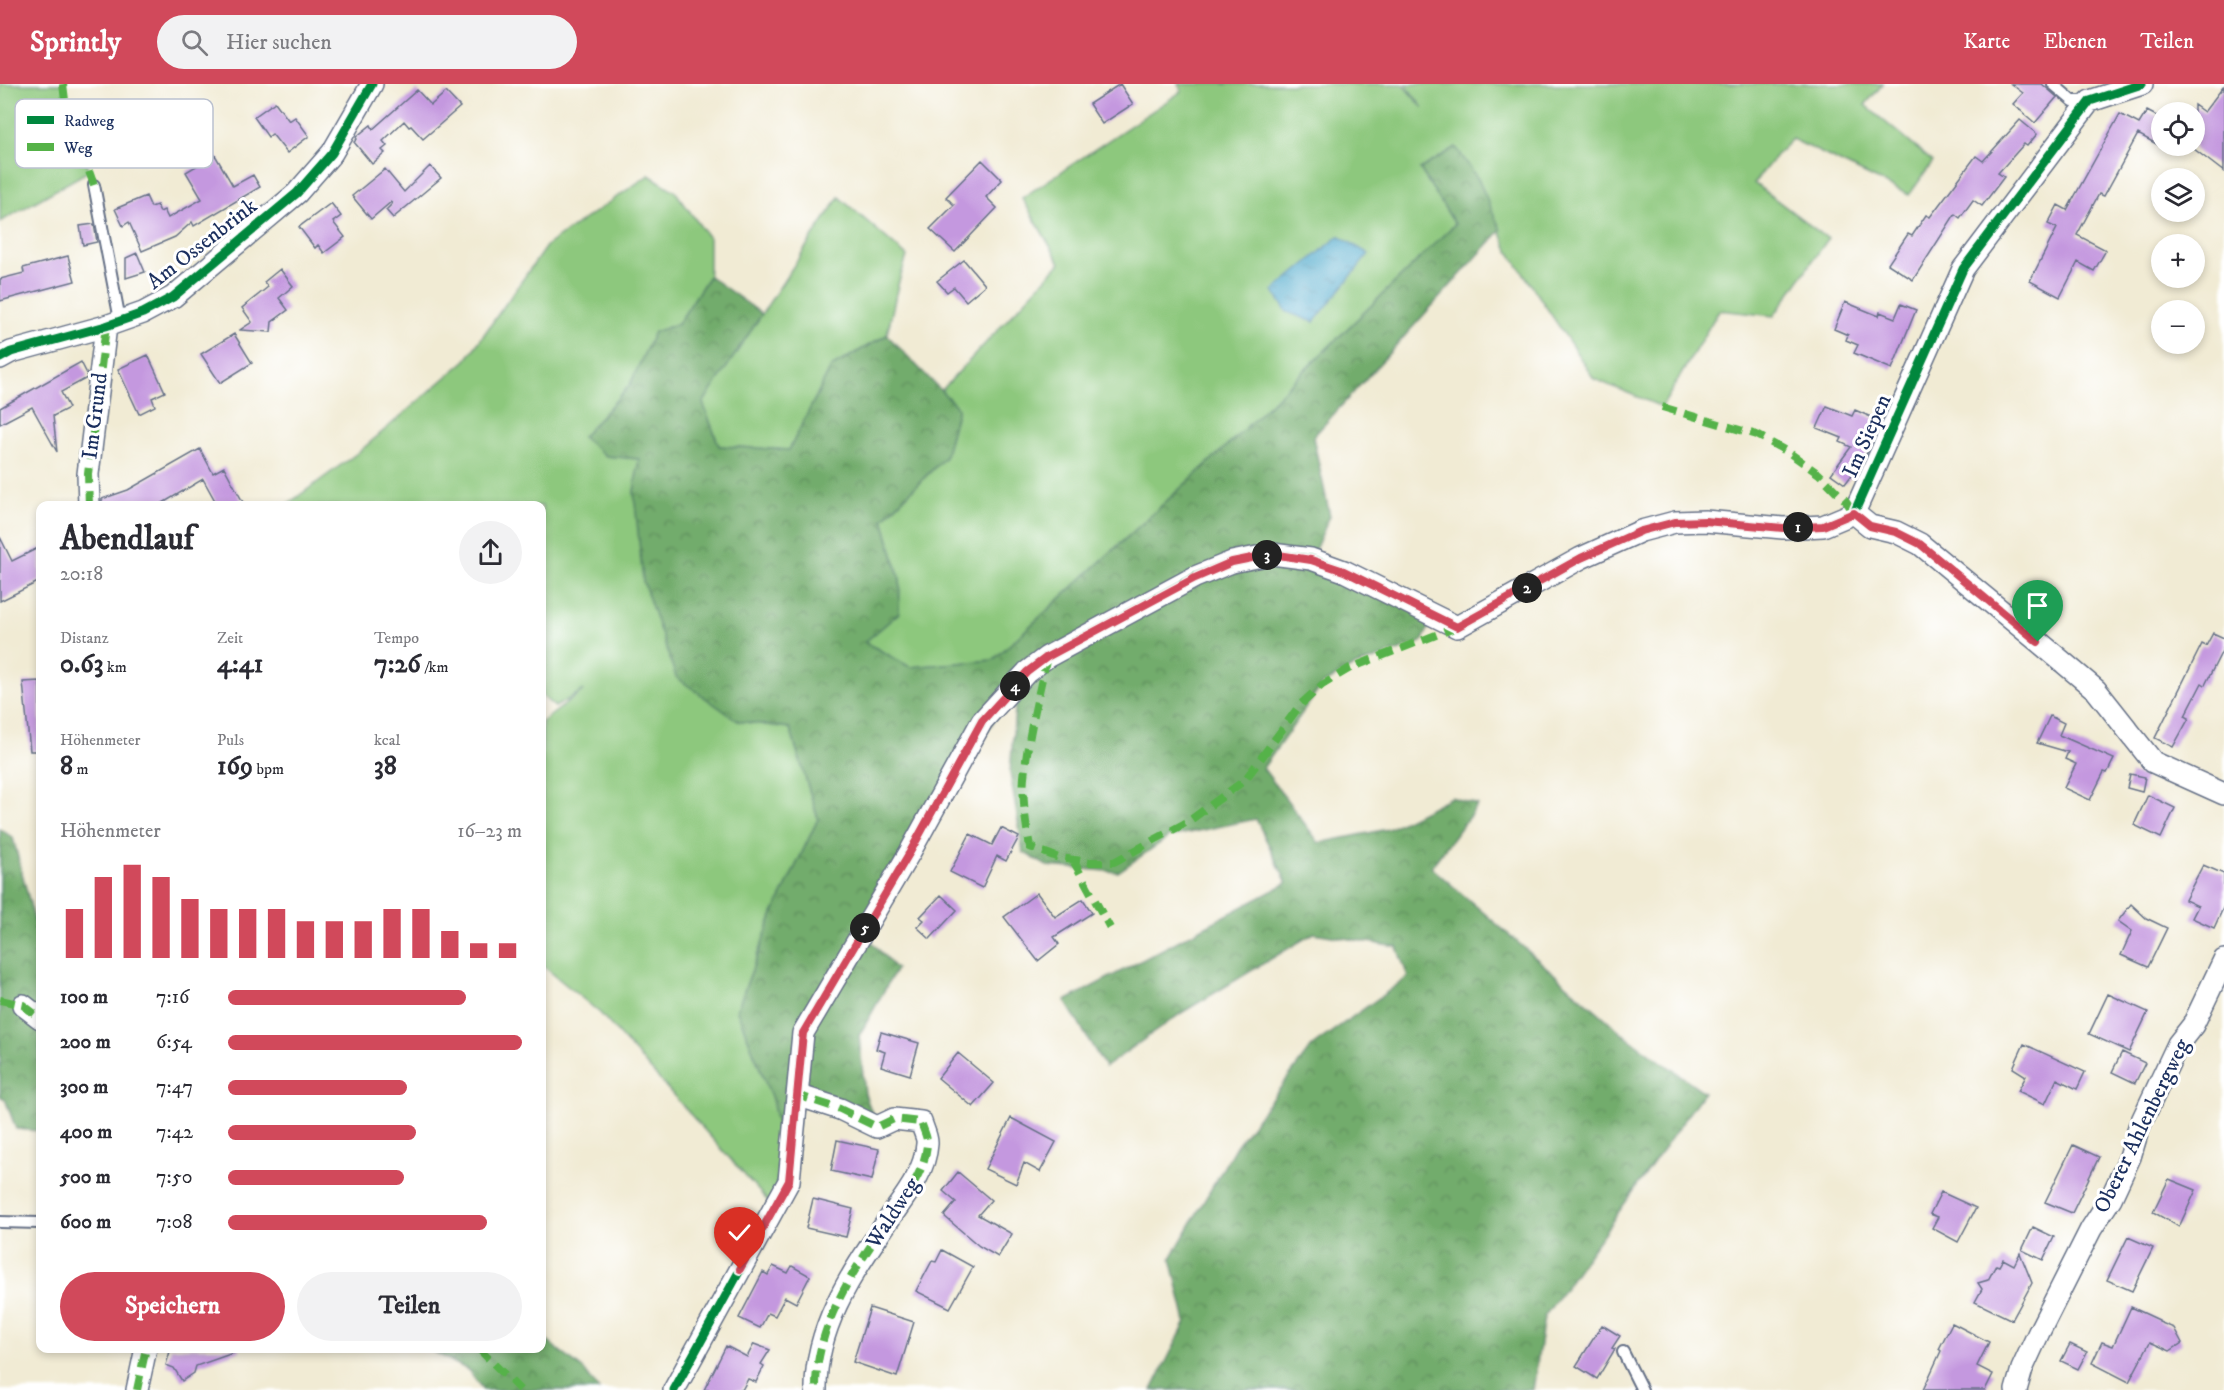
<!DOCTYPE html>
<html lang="de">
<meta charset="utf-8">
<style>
:root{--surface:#fff;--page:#f2f2f3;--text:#2b2b33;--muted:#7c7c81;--accent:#d1495b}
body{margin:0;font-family:"IM FELL DW Pica",serif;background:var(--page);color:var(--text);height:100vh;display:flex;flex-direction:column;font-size:22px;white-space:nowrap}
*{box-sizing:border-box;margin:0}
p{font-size:20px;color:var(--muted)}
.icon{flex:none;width:33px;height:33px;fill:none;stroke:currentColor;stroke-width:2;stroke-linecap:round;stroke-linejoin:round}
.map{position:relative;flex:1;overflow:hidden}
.side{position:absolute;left:36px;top:417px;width:510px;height:852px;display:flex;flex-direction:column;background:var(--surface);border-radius:12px;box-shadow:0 3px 9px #0003}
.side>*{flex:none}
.fabs{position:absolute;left:2151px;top:18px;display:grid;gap:12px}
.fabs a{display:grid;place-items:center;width:54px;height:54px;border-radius:50%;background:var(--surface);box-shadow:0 3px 9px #0003;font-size:30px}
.pin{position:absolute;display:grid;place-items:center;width:51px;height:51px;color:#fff;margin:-62px -26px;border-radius:50% 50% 50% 0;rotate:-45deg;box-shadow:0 0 6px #0007}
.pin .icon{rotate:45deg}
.km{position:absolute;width:30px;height:30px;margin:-15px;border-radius:50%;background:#222;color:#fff;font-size:16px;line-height:30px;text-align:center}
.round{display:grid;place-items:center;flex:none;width:63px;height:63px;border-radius:32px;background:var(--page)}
.overview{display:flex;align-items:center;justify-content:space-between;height:102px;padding:0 24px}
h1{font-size:33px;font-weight:700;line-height:45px}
.metrics{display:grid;grid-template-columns:repeat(3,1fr);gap:9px;height:102px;padding:6px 24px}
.metrics div{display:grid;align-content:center}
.metrics b{font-size:26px;font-weight:700}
.metrics small{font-size:16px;font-weight:400}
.metrics p{font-size:16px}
.chart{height:168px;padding:12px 24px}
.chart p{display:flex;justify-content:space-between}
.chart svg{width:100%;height:108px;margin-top:6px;stroke:var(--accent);stroke-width:6}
.primary-button{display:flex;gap:12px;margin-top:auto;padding:12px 24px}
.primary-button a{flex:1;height:69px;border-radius:36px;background:var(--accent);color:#fff;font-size:24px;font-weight:700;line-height:69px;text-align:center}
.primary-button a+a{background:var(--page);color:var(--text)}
ul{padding:0 24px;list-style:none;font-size:20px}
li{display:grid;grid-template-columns:96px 72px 1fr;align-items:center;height:45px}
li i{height:15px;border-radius:8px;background:var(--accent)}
header{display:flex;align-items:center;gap:36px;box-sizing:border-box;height:84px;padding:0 30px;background:var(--accent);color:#fff}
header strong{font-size:28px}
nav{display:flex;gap:33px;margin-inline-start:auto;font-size:21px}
.search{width:420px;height:54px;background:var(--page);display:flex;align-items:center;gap:15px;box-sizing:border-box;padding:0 21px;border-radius:33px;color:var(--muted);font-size:22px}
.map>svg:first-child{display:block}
.green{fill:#8dc87d;stroke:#547c6e;stroke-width:1.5}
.forest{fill:url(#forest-crowns);stroke:#466e65;stroke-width:1.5}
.water{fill:url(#water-ripples);stroke:#346c94;stroke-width:1.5}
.building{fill:#c498df}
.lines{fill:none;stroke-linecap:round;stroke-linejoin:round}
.lane-casing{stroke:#667187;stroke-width:14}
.street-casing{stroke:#667187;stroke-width:24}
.lane{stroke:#fff;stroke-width:10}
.street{stroke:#fff;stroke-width:21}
.quiet{stroke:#55b248;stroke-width:8;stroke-dasharray:15 8;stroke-linecap:butt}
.cycleway-casing{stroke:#fff;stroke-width:13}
.cycleway{stroke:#00873e;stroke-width:9}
.route-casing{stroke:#fff;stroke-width:12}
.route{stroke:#d1495b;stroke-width:8}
.labels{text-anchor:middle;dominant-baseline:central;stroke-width:6;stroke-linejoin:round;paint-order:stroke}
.street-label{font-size:22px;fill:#1b2f5e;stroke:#fff}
.key{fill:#fff;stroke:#bbc1cf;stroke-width:1.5}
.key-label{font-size:16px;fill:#1b2f5e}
</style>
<header>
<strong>Sprintly</strong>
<div class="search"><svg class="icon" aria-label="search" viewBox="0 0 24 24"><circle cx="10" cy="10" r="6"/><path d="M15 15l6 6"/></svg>Hier suchen</div>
<nav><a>Karte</a><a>Ebenen</a><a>Teilen</a></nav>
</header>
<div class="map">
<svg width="2224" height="1306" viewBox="0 0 2224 1306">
<defs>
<pattern id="forest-crowns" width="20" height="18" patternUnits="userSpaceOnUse" patternTransform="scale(1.5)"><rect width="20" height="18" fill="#72ac6c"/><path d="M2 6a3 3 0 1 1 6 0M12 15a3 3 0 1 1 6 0" fill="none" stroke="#5d8c5c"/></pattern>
<pattern id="water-ripples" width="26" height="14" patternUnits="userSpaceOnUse" patternTransform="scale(1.5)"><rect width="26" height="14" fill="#4da9cb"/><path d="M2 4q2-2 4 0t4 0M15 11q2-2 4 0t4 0" fill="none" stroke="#3f8aa8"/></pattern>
</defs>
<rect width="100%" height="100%" fill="#fff"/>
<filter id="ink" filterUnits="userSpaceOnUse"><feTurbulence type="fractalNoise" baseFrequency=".0167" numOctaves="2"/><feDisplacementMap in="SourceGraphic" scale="12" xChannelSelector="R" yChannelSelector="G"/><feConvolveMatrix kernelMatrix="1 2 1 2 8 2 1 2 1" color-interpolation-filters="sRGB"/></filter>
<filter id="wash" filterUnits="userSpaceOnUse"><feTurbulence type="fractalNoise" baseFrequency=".008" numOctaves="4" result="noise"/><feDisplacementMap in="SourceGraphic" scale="24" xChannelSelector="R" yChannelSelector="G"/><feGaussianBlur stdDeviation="1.35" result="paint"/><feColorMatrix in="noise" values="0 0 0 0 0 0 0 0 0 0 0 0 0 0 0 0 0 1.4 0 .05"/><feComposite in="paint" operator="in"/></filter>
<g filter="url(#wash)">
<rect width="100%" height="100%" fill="#f1ebd4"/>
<path class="green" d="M0 0H64L66 24 89 87 0 138Z
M1178 0H1402L1423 24 1405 0H1883L1865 21 1933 78 1909 111 1792 55 1778 69 1754 99 1828 155 1774 232 1719 226 1662 323 1594 295 1508 166 1478 95 1420 85 1455 140 1230 359 993 576 910 583 865 558 899 529 900 495 883 435 945 373 958 325 941 307 1060 179 1022 114 1182 7Z
M649 91 675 107 709 154V192L678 240 654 248 630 301 583 353 606 372 639 375 634 408 738 637 790 644 818 735 773 830 737 926 772 1015 789 1097 774 1124 600 929 542 881V638L584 606 555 623 542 612V422H285L360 367 466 276 547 161Z
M839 113 907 172 898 201 887 251 831 283 789 366 719 362 703 319Z"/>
<path class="forest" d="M1456 63 1478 95 1501 146 1313 353 1330 432 1311 475 1434 532 1422 558 1350 584 1322 601 1263 684 1319 759 1388 745 1451 713 1478 721 1431 783 1628 954 1704 1008 1544 1233 1533 1306H1152L1186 1238 1171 1174 1236 1062 1312 962 1408 893 1397 863 1314 849 1183 928 1105 983 1065 917 1287 799 1256 735 1169 753 1118 788 1047 782 1023 768 1010 689 1015 625 1026 590 1014 604 863 848 896 885 859 952 865 1010 877 1043 801 1013 789 1097 772 1015 737 926 773 830 818 735 790 644 738 637 676 593 643 497 634 408 639 375 606 372 582 353 630 301 654 248 678 240 709 192 762 230 703 319 719 362 789 366 831 283 887 251 958 324 945 373 883 435 900 496 899 529 865 558 910 583 993 576 1230 359 1455 140 1420 85Z
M0 745 13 754 35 839 40 842V1047L16 1045 5 1015 0 1012Z
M542 1253 584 1286 599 1306H483L468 1286 429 1265 542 1264Z"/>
<path class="water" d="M1339 152 1369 170 1314 238 1287 228 1273 207Z"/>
<g id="blocks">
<path class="building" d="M1120 0 1133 20 1102 40 1089 20Z
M2011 0H2042L2057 13 2035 39 2013 20 2023 9Z
M2224 2V88L2194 65V21L2204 28Z
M417 6 431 21 446 8 460 23 423 55 411 42 409 43 404 37 383 57 387 62 382 66 385 69 372 80 354 58 357 55 356 53 371 41 373 45Z
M275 18 289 37 295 33 309 52 287 69 272 50 268 53 254 33Z
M2147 27 2162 35V63L2138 50 2104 112 2099 110 2077 151 2106 166 2094 187 2078 178 2060 213 2030 197 2057 144 2048 140 2058 121 2067 126 2120 30 2139 40Z
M2020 36 2037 50 2027 62 2024 60 1998 89 2004 93 1982 122 1973 116 1960 134 1955 130 1913 196 1888 180 1908 150 1912 152 1926 131 1930 133 1976 72 1983 77Z
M215 71 233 102 253 91 260 103 194 142 192 138 175 153 142 167 129 138 123 142 115 125 146 112 151 123 157 121 160 128 164 126 168 134 202 115 186 88Z
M982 76 1002 96 986 113 997 124 955 168 930 145 954 121 946 113Z
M430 82 441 94 393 134 386 126 392 120 391 118 371 135 352 112 385 85 404 108Z
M331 119 341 132 333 138 345 153 324 169 318 161 315 164 299 143Z
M94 140 97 158 83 161 80 142Z
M137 169 145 188 126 194V174Z
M68 172 75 197 0 217V195L24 189 23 184Z
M964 176 985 201 966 217 954 203 947 208 937 197Z
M280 185 293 202 279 214 288 226 272 238 271 248 240 246 252 238 242 224 268 203 264 198Z
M1845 218 1879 232 1880 228 1895 234 1901 220 1916 226 1892 285 1854 269 1858 261 1846 256 1848 251 1834 245Z
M234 250 252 279 220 299 201 270Z
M148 271 165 308 152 314 155 322 139 330 118 285Z
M81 278 87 290V294L61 308 69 324 53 332 57 368 32 323 0 340V324Z
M1827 322 1852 332 1855 326 1880 337 1864 375 1845 400 1831 390 1851 363 1840 358 1842 354 1817 344Z
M200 365 213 389 224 383 245 422H218L203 395 158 422H102V415L128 406Z
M0 453 12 477 40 463V497L0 517Z
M2213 549 2224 554V563L2205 601 2202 599 2185 632 2189 634 2173 663 2155 654 2202 560 2206 562Z
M40 597V667H30L23 598Z
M2050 632 2064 639 2059 651 2114 675 2107 689 2104 688 2090 716 2064 704 2076 680 2065 675 2068 668 2037 659Z
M2130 690 2145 693 2142 708 2127 704Z
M2148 711 2175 724 2161 754 2134 741Z
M1001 744 1019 753 1006 777 997 772 982 804 950 788 970 750 992 761Z
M2203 781 2224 790V822L2214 844 2192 834 2198 822 2185 816Z
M1037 809 1055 833 1083 815 1092 829 1054 853 1059 860 1038 877 1004 833Z
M941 811 957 826 930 855 917 843 924 836 920 833Z
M2131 820 2146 834 2167 844 2148 883 2121 871 2132 847 2118 837Z
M2108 910 2148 928 2129 968 2089 950Z
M881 948 919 959 910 991 881 982 885 968 876 965Z
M2024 960 2085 988 2077 1005 2057 995 2045 1020 2018 1007 2026 992 2013 984Z
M2122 968 2145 979 2135 999 2112 988Z
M958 969 994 999 973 1023 938 994Z
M1011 1034 1056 1058 1040 1088 1024 1079 1016 1100 985 1085Z
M837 1056 879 1065 872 1096 831 1087Z
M2073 1061 2099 1073 2072 1129 2045 1118Z
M958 1088 991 1116 978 1131 1012 1150 998 1173 979 1162 944 1132 956 1118 943 1107Z
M2169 1095 2196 1106 2179 1143 2153 1128Z
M1941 1108 1976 1124 1958 1158 1932 1144 1938 1133 1930 1130Z
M813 1115 853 1125 846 1153 806 1144Z
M2033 1143 2054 1153 2043 1176 2022 1166Z
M2128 1153 2153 1164 2132 1207 2107 1196Z
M942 1166 973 1183 950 1224 916 1207 932 1177 936 1178Z
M2020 1169 2032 1199 2012 1236 1975 1218 1982 1205 1978 1199 1988 1196 1996 1181 1999 1182 2003 1175 2014 1181Z
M773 1182 788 1189 792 1182 810 1192 796 1219 785 1213 775 1232 768 1229 760 1244 739 1234 763 1188 768 1191Z
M2131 1223 2159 1236V1238L2174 1244 2182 1259 2170 1267 2150 1258 2129 1298 2092 1279 2102 1258 2113 1262Z
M870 1224 914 1238 897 1293 853 1278Z
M1952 1239 1989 1258 1977 1282 1993 1290 1985 1306H1923L1941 1267 1939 1265Z
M1602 1241 1620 1252 1612 1264 1615 1265 1597 1295 1576 1282Z
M754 1260 770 1266 761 1280 764 1282 756 1298 748 1295 742 1306H704L726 1262 747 1273Z
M2070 1260 2087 1268 2078 1285 2061 1277Z
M171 1264H239V1267L196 1282 194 1289 182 1297 174 1284 166 1281Z"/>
</g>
</g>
<g filter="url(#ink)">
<use href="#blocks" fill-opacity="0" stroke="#667187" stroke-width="1.5"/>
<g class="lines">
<g class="lane-casing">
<path id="lane" d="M2053 0 2073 17H2090
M94 101 120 236
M0 1138 40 1139
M1623 1268 1642 1306"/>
</g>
<g class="street-casing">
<path id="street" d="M0 274 11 268 106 242 143 229 173 213 297 109 332 69 372 0
M89 422 88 390 106 242
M1854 429 1870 442 1896 448 1920 460 2039 558 2096 606 2153 678 2224 710
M23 921 40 934
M797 1011 840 1025 877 1043 894 1035 921 1038C923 1045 928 1054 927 1060 925 1092 899 1119 883 1144 850 1191 815 1246 816 1306
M137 1306 146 1264
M674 1306 789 1097 803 949 910 768 982 637 1027 588 1047 573 1195 493 1232 478 1272 470 1311 475 1344 487 1457 543 1581 474 1641 447 1675 438 1705 437 1783 444 1823 442 1854 429 1963 185 2090 17 2142 0
M2016 1306 2022 1285 2039 1248 2091 1145 2111 1114 2130 1073 2139 1043 2178 960 2193 941 2224 876"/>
</g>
<use href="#lane" class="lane"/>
<use href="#street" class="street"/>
<path class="quiet" d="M63 0 66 24 94 101
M1662 323 1757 351 1788 368 1819 390 1846 417 1854 429
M89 422 88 390 106 242
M1047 573C1038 613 1028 652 1024 693 1022 716 1026 740 1030 763L1059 774 1090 778H1114L1189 737 1245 696 1300 621 1322 601 1350 584 1457 543
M1073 776 1110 844
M0 916 23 921 40 934
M797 1014V1011L840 1025 877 1043 894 1035 921 1038C923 1045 928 1054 927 1060 925 1092 899 1119 883 1144 850 1191 815 1246 816 1306
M478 1264 520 1306
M137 1306 146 1264"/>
<g class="cycleway-casing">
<path id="cycleway" d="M0 274 11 268 106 242 143 229 173 213 297 109 332 69 372 0
M674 1306 789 1097 803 949 910 768 982 637 1027 588 1047 573 1195 493 1232 478 1272 470 1311 475 1344 487 1457 543 1581 474 1641 447 1675 438 1705 437 1783 444 1823 442 1854 429 1963 185 2090 17 2142 0"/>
</g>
<use href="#cycleway" class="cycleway"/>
</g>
</g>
<g class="lines" filter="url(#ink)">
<g class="route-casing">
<path id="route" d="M740 1185 789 1097 803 949 910 768 982 637 1027 588 1047 573 1195 494 1232 478 1272 470 1311 476 1344 487 1457 543 1581 474 1641 447 1675 438 1705 437 1783 444 1823 442 1854 429 1870 442 1896 448 1920 460 2038 558"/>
</g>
<use href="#route" class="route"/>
</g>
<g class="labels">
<g class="street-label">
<text transform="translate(202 160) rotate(-38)">Am Ossenbrink</text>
<text transform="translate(95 332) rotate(-83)">Im Grund</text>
<text transform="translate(1867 352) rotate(-66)">Im Siepen</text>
<text transform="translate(2142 1042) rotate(-64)">Oberer Ahlenbergweg</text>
<text transform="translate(893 1129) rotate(-57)">Waldweg</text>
</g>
</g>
<rect x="15" y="15" width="198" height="69" rx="9" class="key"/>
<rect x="27" y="32" width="27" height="8" fill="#00873e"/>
<rect x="27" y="59" width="27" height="8" fill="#55b248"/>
<g class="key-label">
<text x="64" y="42">Radweg</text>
<text x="64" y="69">Weg</text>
</g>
</svg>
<div class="fabs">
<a><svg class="icon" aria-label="locate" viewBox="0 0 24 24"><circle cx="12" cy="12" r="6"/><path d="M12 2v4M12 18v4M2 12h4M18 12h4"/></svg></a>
<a><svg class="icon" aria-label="layers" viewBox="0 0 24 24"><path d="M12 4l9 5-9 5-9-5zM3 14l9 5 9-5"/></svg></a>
<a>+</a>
<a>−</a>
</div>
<div class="pin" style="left:2038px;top:558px;background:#1e9e55"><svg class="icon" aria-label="arrive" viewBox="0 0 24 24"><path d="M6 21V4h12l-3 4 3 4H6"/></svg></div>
<div class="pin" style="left:740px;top:1185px;background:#d93025"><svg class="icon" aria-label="check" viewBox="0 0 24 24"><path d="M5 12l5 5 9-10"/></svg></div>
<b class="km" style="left:1798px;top:443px">1</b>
<b class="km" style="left:1527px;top:504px">2</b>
<b class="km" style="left:1267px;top:471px">3</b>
<b class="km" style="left:1015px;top:602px">4</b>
<b class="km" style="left:865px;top:844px">5</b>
<section class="side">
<div class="overview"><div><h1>Abendlauf</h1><p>20:18</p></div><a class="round"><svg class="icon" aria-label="share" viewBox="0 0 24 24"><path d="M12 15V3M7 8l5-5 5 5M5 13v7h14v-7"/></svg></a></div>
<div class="metrics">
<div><p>Distanz</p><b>0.63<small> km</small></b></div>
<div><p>Zeit</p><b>4:41</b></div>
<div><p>Tempo</p><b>7:26<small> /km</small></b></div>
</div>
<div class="metrics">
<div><p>Höhenmeter</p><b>8<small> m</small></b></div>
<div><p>Puls</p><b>169<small> bpm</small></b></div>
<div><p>kcal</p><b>38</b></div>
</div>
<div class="chart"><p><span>Höhenmeter</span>16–23 m</p>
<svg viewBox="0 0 160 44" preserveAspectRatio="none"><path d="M5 44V24M15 44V11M25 44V6M35 44V11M45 44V20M55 44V24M65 44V24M75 44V24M85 44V29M95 44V29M105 44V29M115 44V24M125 44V24M135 44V33M145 44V38M155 44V38"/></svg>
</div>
<ul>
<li><b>100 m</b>7:16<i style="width:81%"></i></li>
<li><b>200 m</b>6:54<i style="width:100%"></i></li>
<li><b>300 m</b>7:47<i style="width:61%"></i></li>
<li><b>400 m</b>7:42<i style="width:64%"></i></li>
<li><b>500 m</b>7:50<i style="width:60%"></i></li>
<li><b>600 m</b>7:08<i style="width:88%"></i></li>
</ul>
<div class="primary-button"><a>Speichern</a><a>Teilen</a></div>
</section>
</div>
